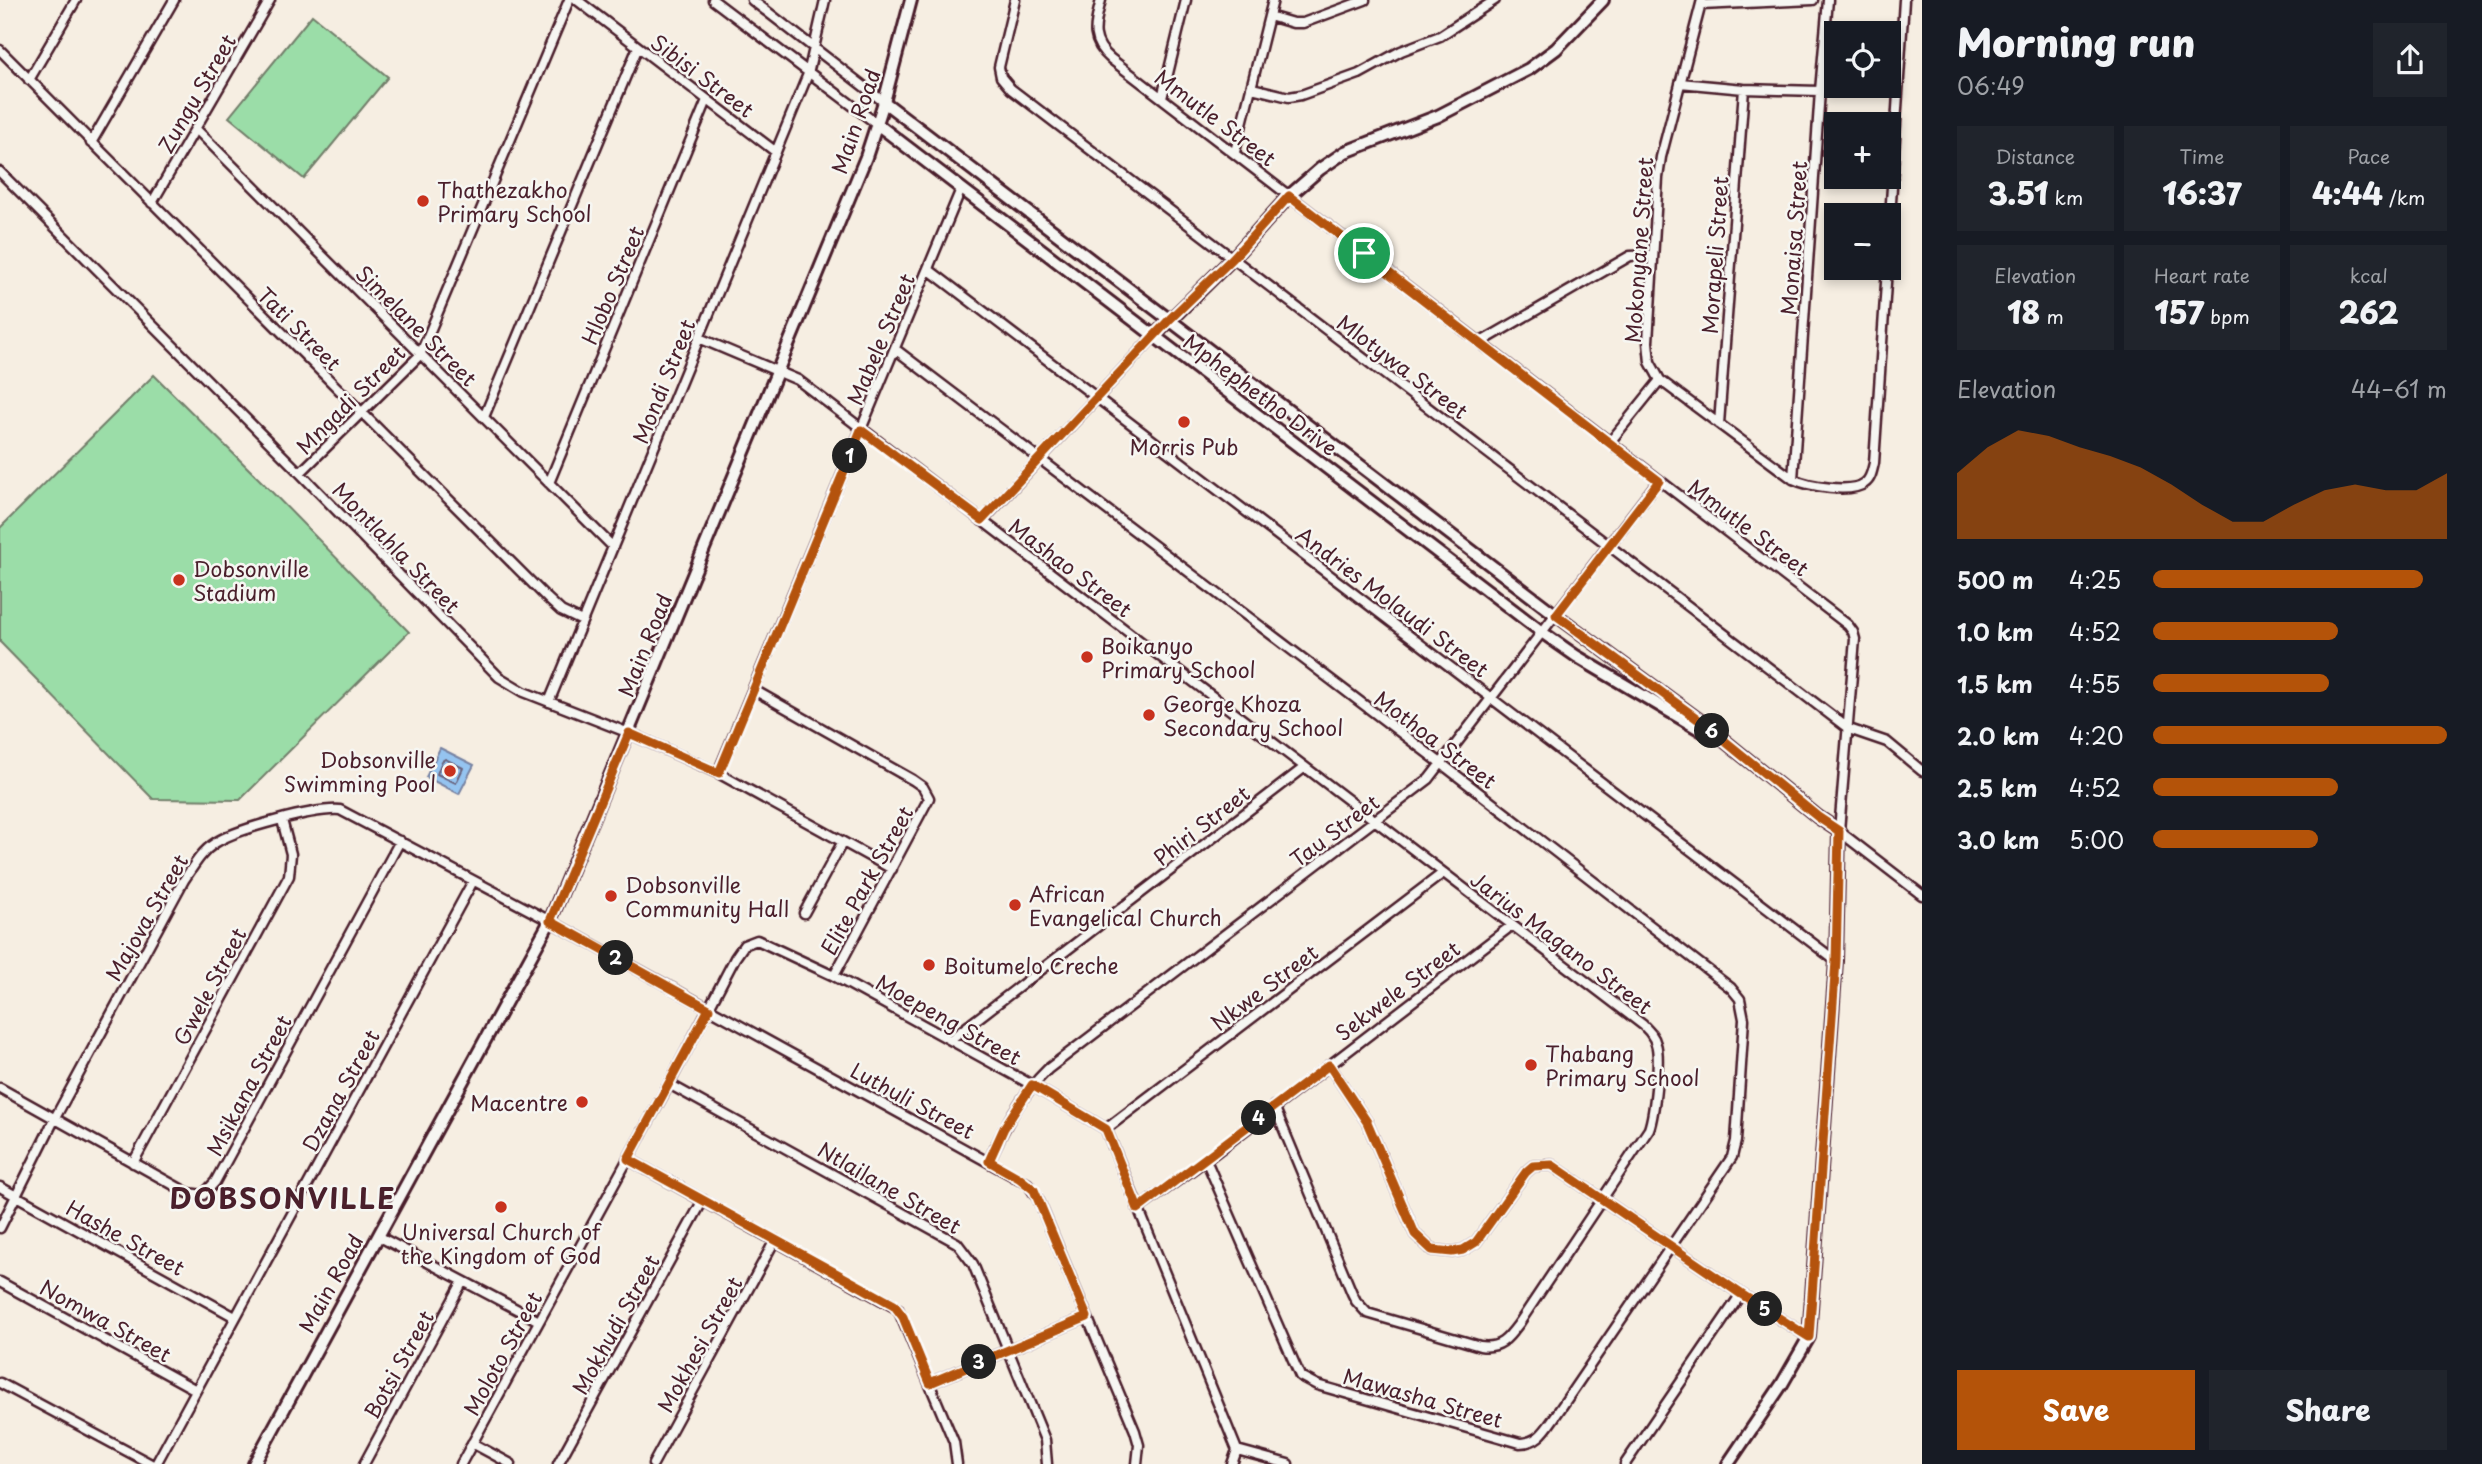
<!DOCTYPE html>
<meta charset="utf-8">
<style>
:root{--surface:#171b24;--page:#20242c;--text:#f1f3f6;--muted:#9ea1a6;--accent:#b45309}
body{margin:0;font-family:"Playpen Sans",sans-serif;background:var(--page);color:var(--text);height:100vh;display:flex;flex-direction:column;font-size:26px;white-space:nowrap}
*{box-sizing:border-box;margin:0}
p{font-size:23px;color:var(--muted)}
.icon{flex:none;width:38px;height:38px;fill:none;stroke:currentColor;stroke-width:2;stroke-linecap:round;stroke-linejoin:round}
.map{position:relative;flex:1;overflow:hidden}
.drawer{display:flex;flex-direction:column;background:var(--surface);width:560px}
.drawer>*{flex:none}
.controls{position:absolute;left:1824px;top:21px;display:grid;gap:14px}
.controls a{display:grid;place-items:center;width:77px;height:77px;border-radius:0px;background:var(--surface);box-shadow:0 4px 10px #0003;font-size:35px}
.pin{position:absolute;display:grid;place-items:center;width:60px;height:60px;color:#fff;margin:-30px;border:4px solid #fff;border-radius:50%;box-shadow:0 2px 7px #0007}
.km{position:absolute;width:35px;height:35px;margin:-18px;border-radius:50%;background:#222;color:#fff;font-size:19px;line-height:35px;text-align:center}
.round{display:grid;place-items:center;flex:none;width:74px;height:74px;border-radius:0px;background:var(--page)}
.summary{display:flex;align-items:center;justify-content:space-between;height:119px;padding:0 35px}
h1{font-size:38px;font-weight:800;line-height:52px}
.metrics{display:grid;grid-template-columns:repeat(3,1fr);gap:10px;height:119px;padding:7px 35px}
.metrics div{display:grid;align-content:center;border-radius:0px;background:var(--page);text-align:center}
.metrics b{font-size:30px;font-weight:800}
.metrics small{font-size:19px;font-weight:400}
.metrics p{font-size:19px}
.chart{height:196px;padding:14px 35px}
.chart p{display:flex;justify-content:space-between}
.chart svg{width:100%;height:126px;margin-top:7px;fill:var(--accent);opacity:.7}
.primary-button{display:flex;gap:14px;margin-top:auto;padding:14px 35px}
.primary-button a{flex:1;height:80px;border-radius:0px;background:var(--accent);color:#fff;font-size:28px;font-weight:800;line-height:80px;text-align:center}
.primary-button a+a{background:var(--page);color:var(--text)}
ul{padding:0 35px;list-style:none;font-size:23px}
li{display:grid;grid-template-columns:112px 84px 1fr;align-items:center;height:52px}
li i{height:18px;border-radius:9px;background:var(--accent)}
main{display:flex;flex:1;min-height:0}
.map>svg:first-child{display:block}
.green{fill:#9bdda8;stroke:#727e6a;stroke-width:2}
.water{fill:#95c4f0;stroke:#7782a1;stroke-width:2}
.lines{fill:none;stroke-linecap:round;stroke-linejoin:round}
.shore{stroke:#68617a;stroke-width:2}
.street-casing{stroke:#4a1f2b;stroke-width:13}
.secondary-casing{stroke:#4a1f2b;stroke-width:16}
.street{stroke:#f6f6f2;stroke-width:8}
.secondary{stroke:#f6f6f2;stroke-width:10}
.route-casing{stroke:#fff;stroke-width:14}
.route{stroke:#b45309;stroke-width:9}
.poi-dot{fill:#c8321e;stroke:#f6f6f2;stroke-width:2.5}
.labels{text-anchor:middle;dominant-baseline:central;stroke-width:5;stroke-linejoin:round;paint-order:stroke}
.street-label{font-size:21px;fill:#4a1f2b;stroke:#f6f6f2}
.poi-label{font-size:21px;fill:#4a1f2b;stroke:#f6f6f2;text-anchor:start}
.district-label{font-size:28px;font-weight:bold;letter-spacing:2px;fill:#4a1f2b;stroke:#f6f6f2}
</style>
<main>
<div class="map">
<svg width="1922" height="1464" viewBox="0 0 1922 1464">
<rect width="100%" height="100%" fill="#f6eee2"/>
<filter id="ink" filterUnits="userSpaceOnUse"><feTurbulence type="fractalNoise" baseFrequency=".0143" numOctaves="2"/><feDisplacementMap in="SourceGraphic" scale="14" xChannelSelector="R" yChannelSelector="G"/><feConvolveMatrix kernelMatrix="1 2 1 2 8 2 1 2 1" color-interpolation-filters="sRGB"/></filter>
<g filter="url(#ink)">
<path class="green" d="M312 15 388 77 304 179 229 117Z
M154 375 265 485 409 632 240 800 153 799 0 642V528Z"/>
<path class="water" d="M440 748 474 765 459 794 426 777Z"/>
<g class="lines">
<path class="shore" d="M445 759 463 768 456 783 437 774 442 761Z"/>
<g class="street-casing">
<path id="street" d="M577 0 776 152
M713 0 877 124
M752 0 884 102
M1015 0 999 67 1001 77 1011 89 1849 729 1887 742 1922 771
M1101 0C1095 25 1089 40 1111 59L1848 625 1853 632 1855 639 1839 831 1922 895
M1702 0 1661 157 1658 178 1648 342 1650 362 1660 380 1793 479C1808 486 1851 494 1865 483 1871 479 1872 471 1874 463L1887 268
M1701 5 1813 0
M1269 16 1293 23H1303L1365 0
M0 50 547 598 561 611 582 621
M29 80 76 0
M1680 83 1744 89 1820 91
M1252 88 1289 97 1301 95 1359 74 1401 51 1440 36 1495 0
M1162 98 1186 0
M196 129 613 547
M91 143 174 0
M1235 152 1273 0
M0 172 300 473 499 677 524 692 629 733 718 773 892 869
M152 203 270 0
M1888 249 1904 0
M928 269 1836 961
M699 338 798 380 1643 1025C1649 1031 1654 1036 1656 1044 1661 1058 1654 1115 1649 1129L1520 1322C1508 1338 1501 1349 1480 1346L1367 1313 1356 1301 1352 1293 1274 1106
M1481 342 1630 256 1653 255
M895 349 1442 764 1731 988 1740 999 1744 1019 1736 1141 1732 1157 1556 1415C1546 1429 1539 1443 1520 1443L1317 1385 1300 1376 1206 1160
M484 417 638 47
M1719 424 1744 89
M1610 442 1660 380
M300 473 420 355 569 0
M1793 479 1820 91 1828 0
M549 483 707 100
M982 521 1154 336
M754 690 913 780 923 787 929 798 834 976
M549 702 808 74 825 0
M718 773 961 189
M804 913 842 843
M951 1039 1305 767
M1329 1065 1367 1122 1415 1234 1432 1250 1452 1252 1463 1250 1476 1242 1526 1172 1533 1166 1552 1165 1741 1294 1809 1337
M669 1084 957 1243 973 1264 1045 1440 1047 1464
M0 1088 188 1193 203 1195 215 1182 400 841
M1106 1129 1443 873
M628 1159 898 1309 954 1442 957 1464
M989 1161C1004 1127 1021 1095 1048 1069L1429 779 1659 480
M133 1163 289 876 291 854 282 820
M0 1187 235 1317
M1138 1209 1206 1160 1511 926
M0 1228 55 1118 184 880C193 867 201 852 215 843 236 829 315 808 340 810L550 921 1028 1184 1038 1199 1135 1431 1139 1445 1137 1464
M378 1236 539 1321
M0 1282 196 1390
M0 1383 151 1464
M930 1383 1087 1317
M472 1443 511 1464
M1237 1450 1288 1464
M156 1464 473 881
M364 1464 463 1281
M461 1464 669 1084 735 958 744 945 757 940 834 976 1032 1085 1106 1129 1237 1450 1232 1464
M558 1464 703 1200
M653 1464 775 1240
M1625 1464 1741 1294"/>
</g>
<g class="secondary-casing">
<path id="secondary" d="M884 102 1556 615 1699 720 1818 817 1839 831 1836 961 1809 1337 1782 1384 1728 1464
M877 124 1543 633 1576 656 1706 733
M1154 336 1233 258 1289 196 1320 169 1345 152 1438 116 1529 69 1556 49 1603 0
M254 1464 550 921 866 157 884 102 911 0"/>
</g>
<use href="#street" class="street"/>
<use href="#secondary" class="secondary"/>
</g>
</g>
<g class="lines" filter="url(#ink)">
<g class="route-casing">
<path id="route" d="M1289 196 1659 481 1556 615 1699 720 1818 817 1839 831 1836 961 1809 1337 1741 1294 1552 1165 1533 1166 1526 1172 1476 1242 1463 1250 1452 1252 1432 1250 1415 1234 1367 1122 1329 1065 1138 1209 1106 1129 1032 1085 1004 1128 989 1161 1019 1178 1034 1190 1087 1317 930 1383 903 1317 894 1305 628 1159 709 1009 550 921 629 733 719 773 861 430 982 520 1170 319 1233 258Z"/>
</g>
<use href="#route" class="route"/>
</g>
<g class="poi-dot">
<circle cx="423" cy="201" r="7"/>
<circle cx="1184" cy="422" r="7"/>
<circle cx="179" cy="580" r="7"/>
<circle cx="1087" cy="657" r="7"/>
<circle cx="1149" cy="715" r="7"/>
<circle cx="450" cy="771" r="7"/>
<circle cx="611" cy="896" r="7"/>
<circle cx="1015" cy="905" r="7"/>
<circle cx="929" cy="965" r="7"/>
<circle cx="1531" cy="1065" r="7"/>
<circle cx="582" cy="1102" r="7"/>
<circle cx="501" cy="1207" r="7"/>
</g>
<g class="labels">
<g class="street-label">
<text transform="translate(703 75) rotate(37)">Sibisi Street</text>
<text transform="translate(196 93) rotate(-60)">Zungu Street</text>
<text transform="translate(1216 117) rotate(37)">Mmutle Street</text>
<text transform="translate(855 121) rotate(-71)">Main Road</text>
<text transform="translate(1793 238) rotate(-86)">Monaisa Street</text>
<text transform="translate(1638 250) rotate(-86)">Mokonyane Street</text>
<text transform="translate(1714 255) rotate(-86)">Morapeli Street</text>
<text transform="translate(612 285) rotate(-67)">Hlobo Street</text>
<text transform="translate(417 325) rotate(45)">Simelane Street</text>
<text transform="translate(300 328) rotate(45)">Tati Street</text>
<text transform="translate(880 339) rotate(-67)">Mabele Street</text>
<text transform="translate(1403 366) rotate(37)">Mlotywa Street</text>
<text transform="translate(663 381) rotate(-68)">Mondi Street</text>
<text transform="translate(1261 394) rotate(37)">Mphephetho Drive</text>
<text transform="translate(350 399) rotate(-45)">Mngadi Street</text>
<text transform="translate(1749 527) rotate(37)">Mmutle Street</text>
<text transform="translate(397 547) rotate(46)">Montlahla Street</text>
<text transform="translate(1071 567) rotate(37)">Mashao Street</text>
<text transform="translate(1393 601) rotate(37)">Andries Molaudi Street</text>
<text transform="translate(644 645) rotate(-68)">Main Road</text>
<text transform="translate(1436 739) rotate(37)">Mothoa Street</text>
<text transform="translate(1201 825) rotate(-38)">Phiri Street</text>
<text transform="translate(1334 830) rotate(-37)">Tau Street</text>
<text transform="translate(866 880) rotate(-61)">Elite Park Street</text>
<text transform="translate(146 917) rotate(-60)">Majova Street</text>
<text transform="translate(1562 942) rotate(37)">Jarius Magano Street</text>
<text transform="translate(209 986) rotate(-62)">Gwele Street</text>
<text transform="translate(1264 987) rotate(-37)">Nkwe Street</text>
<text transform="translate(1397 990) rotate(-37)">Sekwele Street</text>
<text transform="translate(949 1019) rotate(29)">Moepeng Street</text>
<text transform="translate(248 1085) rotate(-62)">Msikana Street</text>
<text transform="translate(340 1090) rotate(-61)">Dzana Street</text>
<text transform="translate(913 1100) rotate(28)">Luthuli Street</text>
<text transform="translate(890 1187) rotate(30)">Ntlailane Street</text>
<text transform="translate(126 1237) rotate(29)">Hashe Street</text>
<text transform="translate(330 1283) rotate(-61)">Main Road</text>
<text transform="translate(106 1320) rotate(29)">Nomwa Street</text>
<text transform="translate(615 1324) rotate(-61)">Mokhudi Street</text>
<text transform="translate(699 1344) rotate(-61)">Mokhesi Street</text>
<text transform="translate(502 1353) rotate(-61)">Moloto Street</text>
<text transform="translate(398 1364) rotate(-61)">Botsi Street</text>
<text transform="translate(1423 1397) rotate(16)">Mawasha Street</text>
</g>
<g class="poi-label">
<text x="437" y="189">Thathezakho<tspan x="437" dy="24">Primary School</tspan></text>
<text x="1184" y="446" text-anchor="middle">Morris Pub</text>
<text x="193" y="568">Dobsonville<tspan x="193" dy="24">Stadium</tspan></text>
<text x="1101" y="645">Boikanyo<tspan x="1101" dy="24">Primary School</tspan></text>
<text x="1163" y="703">George Khoza<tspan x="1163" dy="24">Secondary School</tspan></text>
<text x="436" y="759" text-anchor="end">Dobsonville<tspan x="436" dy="24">Swimming Pool</tspan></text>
<text x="625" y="884">Dobsonville<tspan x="625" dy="24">Community Hall</tspan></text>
<text x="1029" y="893">African<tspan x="1029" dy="24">Evangelical Church</tspan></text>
<text x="943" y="965">Boitumelo Creche</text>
<text x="1545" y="1053">Thabang<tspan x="1545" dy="24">Primary School</tspan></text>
<text x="568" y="1102" text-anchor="end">Macentre</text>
<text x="501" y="1231" text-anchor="middle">Universal Church of<tspan x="501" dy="24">the Kingdom of God</tspan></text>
</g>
<g class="district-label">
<text x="283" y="1197">DOBSONVILLE</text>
</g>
</g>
</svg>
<div class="controls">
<a><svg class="icon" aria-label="locate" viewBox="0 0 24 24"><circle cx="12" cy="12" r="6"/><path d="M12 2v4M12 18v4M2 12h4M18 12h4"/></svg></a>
<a>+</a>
<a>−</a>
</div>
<div class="pin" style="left:1364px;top:253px;background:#1e9e55"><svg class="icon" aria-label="arrive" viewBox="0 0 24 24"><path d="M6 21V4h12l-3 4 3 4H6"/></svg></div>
<b class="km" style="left:850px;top:456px">1</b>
<b class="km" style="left:616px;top:958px">2</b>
<b class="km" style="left:979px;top:1362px">3</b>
<b class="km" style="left:1259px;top:1118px">4</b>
<b class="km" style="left:1765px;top:1309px">5</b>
<b class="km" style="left:1712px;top:731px">6</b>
</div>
<section class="drawer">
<div class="summary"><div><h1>Morning run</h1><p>06:49</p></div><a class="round"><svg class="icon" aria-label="share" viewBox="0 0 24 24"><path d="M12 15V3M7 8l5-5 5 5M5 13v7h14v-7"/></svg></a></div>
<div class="metrics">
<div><p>Distance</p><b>3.51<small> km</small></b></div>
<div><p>Time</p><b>16:37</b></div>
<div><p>Pace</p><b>4:44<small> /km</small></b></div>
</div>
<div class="metrics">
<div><p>Elevation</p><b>18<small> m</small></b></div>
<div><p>Heart rate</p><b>157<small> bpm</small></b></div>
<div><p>kcal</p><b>262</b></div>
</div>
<div class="chart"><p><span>Elevation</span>44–61 m</p>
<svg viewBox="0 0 160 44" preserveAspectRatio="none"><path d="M0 44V21L10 12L20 6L30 8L40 12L50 15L60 19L70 25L80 32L90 38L100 38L110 32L120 27L130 25L140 27L150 27L160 21V44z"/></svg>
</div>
<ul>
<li><b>500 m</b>4:25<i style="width:92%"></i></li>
<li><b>1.0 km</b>4:52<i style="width:63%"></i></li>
<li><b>1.5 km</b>4:55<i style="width:60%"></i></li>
<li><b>2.0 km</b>4:20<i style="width:100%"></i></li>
<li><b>2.5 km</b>4:52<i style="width:63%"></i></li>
<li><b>3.0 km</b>5:00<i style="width:56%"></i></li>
</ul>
<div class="primary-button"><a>Save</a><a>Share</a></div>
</section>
</main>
